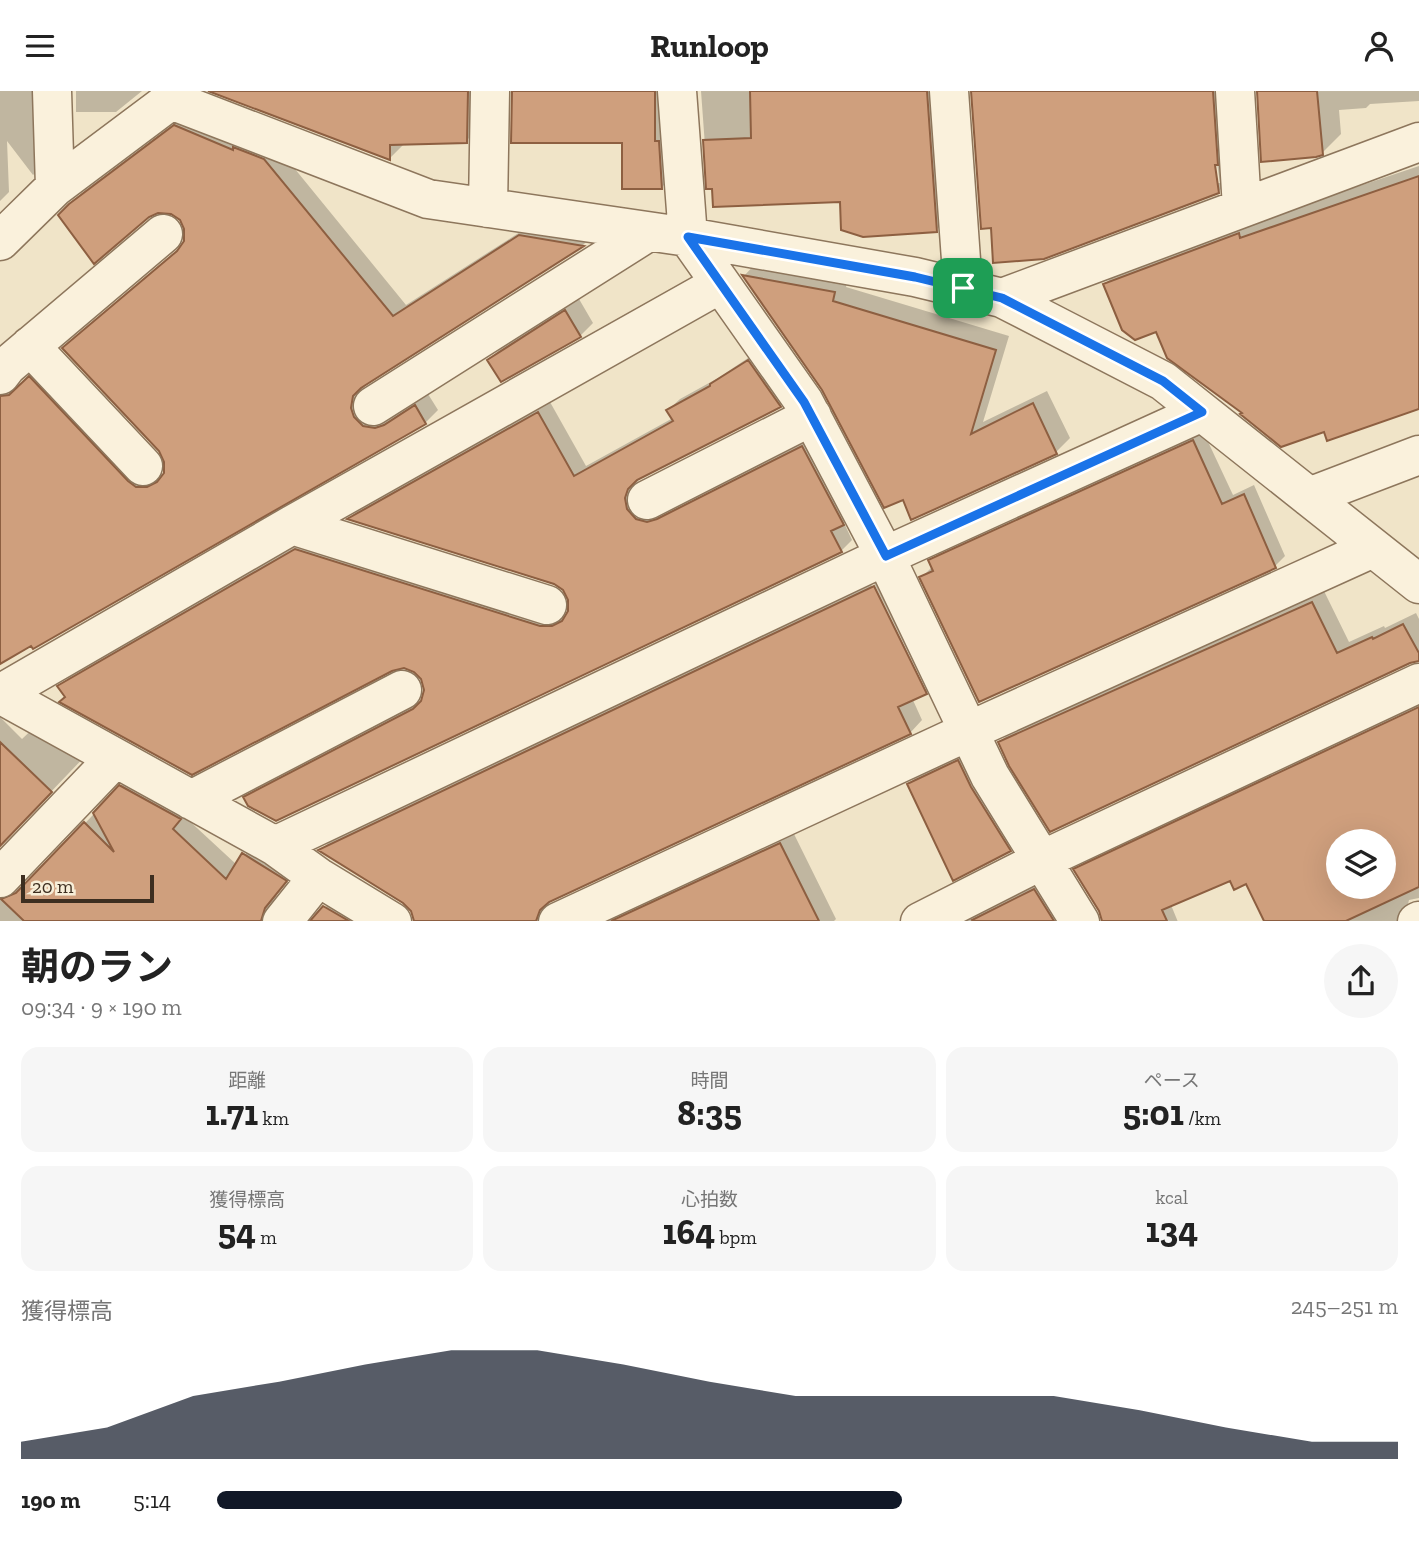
<!DOCTYPE html>
<html lang="ja">
<meta charset="utf-8">
<style>
:root{--surface:#fff;--page:#f6f6f6;--text:#222;--muted:#767676;--accent:#111827}
body{margin:0;font-family:"Zilla Slab","Noto Sans JP",serif;background:var(--page);color:var(--text);height:100vh;display:flex;flex-direction:column;font-size:26px;white-space:nowrap}
*{box-sizing:border-box;margin:0}
p{font-size:23px;color:var(--muted)}
.icon{flex:none;width:38px;height:38px;fill:none;stroke:currentColor;stroke-width:2;stroke-linecap:round;stroke-linejoin:round}
.map{position:relative;height:830px;overflow:hidden}
.sheet{display:flex;flex-direction:column;background:var(--surface);flex:1}
.sheet>*{flex:none}
.buttons{position:absolute;left:1326px;top:738px;display:grid;gap:14px}
.buttons a{display:grid;place-items:center;width:70px;height:70px;border-radius:50%;background:var(--surface);box-shadow:0 7px 28px #0002;font-size:35px}
.scale{position:absolute;left:21px;bottom:18px;width:133px;box-sizing:border-box;padding-left:7px;border:4px solid #3d2e20;border-top:0;font-size:19px;line-height:24px;white-space:nowrap;color:#3d2e20;-webkit-text-stroke:5px #f7eed8;paint-order:stroke}
.pin{position:absolute;display:grid;place-items:center;width:60px;height:60px;color:#fff;margin:-30px;border-radius:14px;box-shadow:0 4px 10px #0006}
.round{display:grid;place-items:center;flex:none;width:74px;height:74px;border-radius:37px;background:var(--page)}
.headline{display:flex;align-items:center;justify-content:space-between;height:119px;padding:0 21px}
h1{font-size:38px;font-weight:700;line-height:52px}
.stats{display:grid;grid-template-columns:repeat(3,1fr);gap:10px;height:119px;padding:7px 21px}
.stats div{display:grid;align-content:center;border-radius:18px;background:var(--page);text-align:center}
.stats b{font-size:35px;font-weight:700}
.stats small{font-size:19px;font-weight:400}
.stats p{font-size:19px}
.chart{height:196px;padding:14px 21px}
.chart p{display:flex;justify-content:space-between}
.chart svg{width:100%;height:126px;margin-top:7px;fill:var(--accent);opacity:.7}
ul{padding:0 21px;list-style:none;font-size:23px}
li{display:grid;grid-template-columns:112px 84px 1fr;align-items:center;height:52px}
li i{height:18px;border-radius:9px;background:var(--accent)}
header{display:flex;justify-content:space-between;align-items:center;height:91px;padding:0 21px;background:var(--surface);font-size:32px;font-weight:700}
.map>svg:first-child{display:block}
.shadow{fill:#0003;fill-rule:evenodd}
.building{fill:#cf9f7d;stroke:#8d5f41;stroke-width:2;fill-rule:evenodd}
.lines{fill:none;stroke-linecap:round;stroke-linejoin:round}
.minor-casing{stroke:#8d765c;stroke-width:41}
.minor{stroke:#faf1dc;stroke-width:38}
.route-casing{stroke:#fff;stroke-width:14}
.route{stroke:#1a73e8;stroke-width:9}
</style>
<header><svg class="icon" aria-label="menu" viewBox="0 0 24 24"><path d="M4 6h16M4 12h16M4 18h16"/></svg>Runloop<svg class="icon" aria-label="person" viewBox="0 0 24 24"><circle cx="12" cy="8" r="4"/><path d="M4 21q1-7 8-7t8 7"/></svg></header>
<div class="map">
<svg width="1419" height="831" viewBox="0 0 1419 831">
<rect width="100%" height="100%" fill="#f0e4c8"/>
<path class="shadow" d="M0 0H41L44 74 33 84 7 50 9 101 0 110Z
M76 0H142L116 21H76Z
M235 0H486L485 31 466 50 405 52 390 67Z
M514 0H675L681 77 662 96 624 50Z
M701 0H947L955 120 936 139 841 109 708 96Z
M973 0H1232L1237 82 1218 101 992 136ZM1216 65 1220 92H1216L1212 66Z
M1259 0H1419V10L1370 13 1366 17 1339 19 1341 43 1322 62Z
M188 22 277 56 406 214 534 132 594 143 583 154 365 292 363 303 388 325 399 322 428 303 438 319 425 332 0 571V289L10 294 22 292 42 274 151 384 165 383 166 370 161 360 77 245 182 156 185 150 186 138 181 128 172 121 60 124 84 100Z
M1419 75V314L1325 338 1244 322 1157 238 1105 193 1124 174Z
M757 171 848 188 846 196 1009 245 983 331 1047 300 1070 347 1056 361 912 427 903 406 744 185Z
M579 208 593 232 580 245 502 289 489 269 502 256Z
M760 259 791 304 780 315 639 387 636 395 814 345 854 421 844 432 852 449 841 460 246 707 257 695 423 609 426 599 423 587 415 579 404 575 67 606 60 595 71 584 307 447 553 524 565 525 568 523 570 508 564 498 555 492 350 427 360 417 550 311 586 375 673 327 668 319 680 308 718 287Z
M1203 340 1233 404 1254 394 1285 465 1275 475 921 487 932 476 931 470 941 459Z
M887 483 938 589 926 601 912 607 922 629 910 642 551 808 548 816 553 831H416L412 819 404 811 321 759 333 747 870 491 922 598H926L873 490Z
M1324 500 1349 551 1384 535 1385 537 1416 522 1419 528V569L1000 651 1012 639Z
M1419 611V807L1409 809 1407 817 1411 831H1266L1247 791 1231 788 1171 814 1178 831H1103L1100 819 1076 779 1088 767ZM1339 751H1384V796H1339Z
M0 626 22 648 40 631 91 659 0 754Z
M966 663 1018 751 1010 759 909 693 917 685Z
M133 682 184 725 237 774 256 750 298 777 277 803 273 813 277 831H134L123 820 113 831H0V792L9 796H20L29 791Z
M793 741 836 828 833 831H599Z
M1046 787 1073 831H960Z
M337 803 382 831H313Z"/>
<path class="building" d="M208 0H468L467 52 390 54V69Z
M512 0H655V50H659L662 98H622V52H511Z
M750 0H927L937 141 863 146 841 139 840 111 713 116 712 98H706L703 49 751 47Z
M971 0H1213L1218 74H1215L1219 102 1044 168 993 172 991 137 981 138Z
M1257 0H1317L1323 64 1316 66 1261 71Z
M174 34 233 59V56L264 68 393 225 519 144 584 155 361 297 353 305 351 317 354 326 363 335 375 337 384 334 415 314 426 333 33 558 31 555 0 573V305L9 304 29 285 128 390 136 396H147L157 391 164 382V371L159 360 62 257 177 160 184 150V138L180 129 171 123 158 122 149 126 94 173 58 124 69 113Z
M1419 85V318L1327 350 1324 341 1281 356 1240 323 1242 322 1167 267 1156 241 1135 249 1122 239 1103 193 1239 142 1240 147Z
M742 184 835 201 833 210 996 259 971 343 1033 312 1057 363 911 429 903 409 884 417 822 299Z
M565 219 581 246 501 291 487 269Z
M748 269 781 316 637 389 628 398 625 407 627 418 636 428 647 431 657 428 802 355 844 434 831 440 842 461 276 730 248 715 243 706 413 618 421 610 424 599 421 588 414 581 404 577 392 580 192 684 59 611 65 606 57 595 295 458 540 535H552L562 530 568 520V509L563 499 554 493 347 428 538 321 574 385 673 330 666 319 710 295V293Z
M1193 349 1222 413 1244 403 1276 477 979 611 919 486 933 480 928 469Z
M874 495 927 603 898 616 911 643 549 811 540 819 536 830H414L411 820 403 812 318 759Z
M1312 511 1337 562 1372 546 1373 548 1403 533 1419 562V570L1410 572 1050 741 1009 675 998 651Z
M1419 616V796L1346 830H1264L1246 793 1234 799 1230 790 1162 819 1167 830H1102L1099 820 1073 778ZM1339 751H1384V796H1339Z
M0 651 52 701 0 755Z
M958 669 971 696 1011 760 953 790 907 693Z
M119 694 181 728 173 738 226 788 242 762 287 790 265 817 261 830H24L1 808 16 802 84 731 114 761 93 722Z
M780 752 819 830H611Z
M1034 798 1054 830H973L972 829Z
M323 815 349 830H310Z"/>
<g class="lines">
<g class="minor-casing">
<path id="minor" d="M52 0 55 96
M677 0 688 146 804 311 885 465 990 685 1080 831
M949 0 963 197
M1235 0 1242 117
M171 9 428 108 688 146 915 186 1002 207 1163 290 1419 493
M488 117 490 0
M0 150 55 96 171 9
M1002 207 1419 51
M30 255 143 375
M0 284 7 275 163 143
M373 315 648 141
M1309 406 1419 364
M647 409 812 325
M292 434 547 514
M0 603 292 434 720 193
M0 603 275 755 318 786 392 831
M191 709 402 599
M275 755 885 465 1202 321
M0 787 115 667
M282 831 318 786
M558 831 969 640 1373 457
M920 831 1042 769 1419 592
M1417 831 1419 830"/>
</g>
<use href="#minor" class="minor"/>
</g>
<g class="lines">
<g class="route-casing">
<path id="route" d="M688 146 915 186 1002 207 1163 290 1202 321 886 465 804 311Z"/>
</g>
<use href="#route" class="route"/>
</g>
</svg>
<div class="buttons">
<a><svg class="icon" aria-label="layers" viewBox="0 0 24 24"><path d="M12 4l9 5-9 5-9-5zM3 14l9 5 9-5"/></svg></a>
</div>
<div class="scale">20 m</div>
<div class="pin" style="left:963px;top:197px;background:#1e9e55"><svg class="icon" aria-label="arrive" viewBox="0 0 24 24"><path d="M6 21V4h12l-3 4 3 4H6"/></svg></div>
</div>
<section class="sheet">
<div class="headline"><div><h1>朝のラン</h1><p>09:34 · 9 × 190 m</p></div><a class="round"><svg class="icon" aria-label="share" viewBox="0 0 24 24"><path d="M12 15V3M7 8l5-5 5 5M5 13v7h14v-7"/></svg></a></div>
<div class="stats">
<div><p>距離</p><b>1.71<small> km</small></b></div>
<div><p>時間</p><b>8:35</b></div>
<div><p>ペース</p><b>5:01<small> /km</small></b></div>
</div>
<div class="stats">
<div><p>獲得標高</p><b>54<small> m</small></b></div>
<div><p>心拍数</p><b>164<small> bpm</small></b></div>
<div><p>kcal</p><b>134</b></div>
</div>
<div class="chart"><p><span>獲得標高</span>245–251 m</p>
<svg viewBox="0 0 160 44" preserveAspectRatio="none"><path d="M0 44V38L10 33L20 22L30 17L40 11L50 6L60 6L70 11L80 17L90 22L100 22L110 22L120 22L130 27L140 33L150 38L160 38V44z"/></svg>
</div>
<ul>
<li><b>190 m</b>5:14<i style="width:58%"></i></li>
</ul>
</section>
